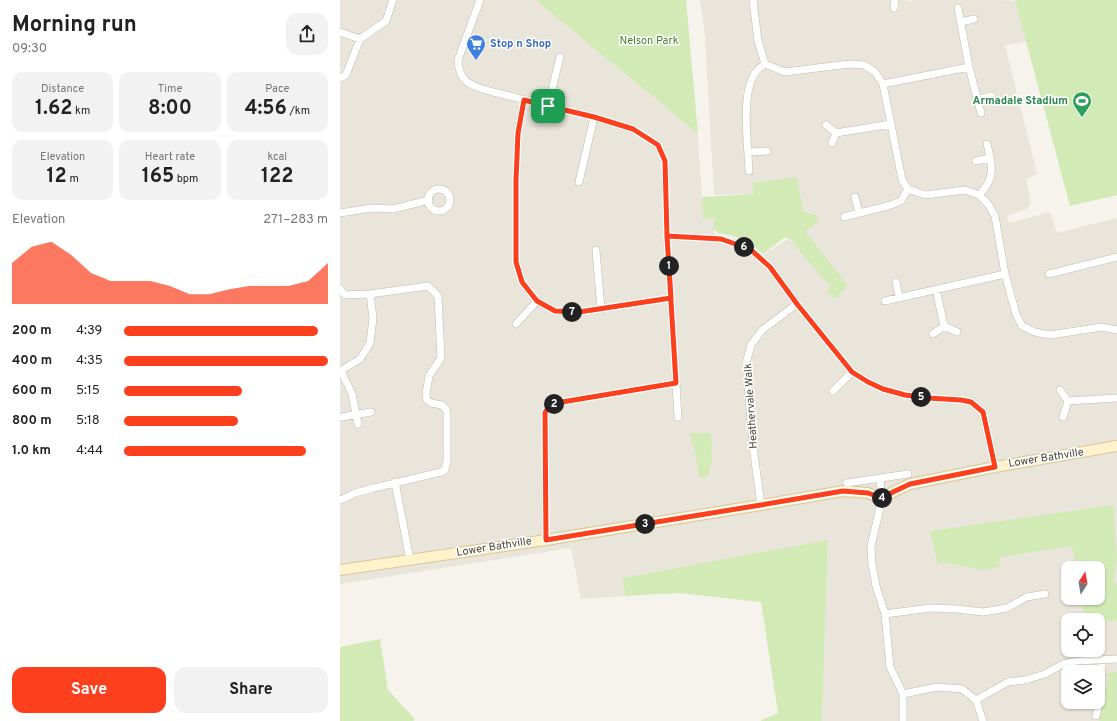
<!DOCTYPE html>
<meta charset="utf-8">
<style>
:root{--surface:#fff;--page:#f2f2f2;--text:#222;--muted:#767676;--accent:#fc3f1d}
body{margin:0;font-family:Overpass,sans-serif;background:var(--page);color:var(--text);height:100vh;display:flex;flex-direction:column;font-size:15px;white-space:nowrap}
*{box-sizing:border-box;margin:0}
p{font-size:13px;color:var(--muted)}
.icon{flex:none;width:22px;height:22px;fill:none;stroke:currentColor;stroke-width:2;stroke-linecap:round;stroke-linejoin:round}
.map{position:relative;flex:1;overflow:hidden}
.panel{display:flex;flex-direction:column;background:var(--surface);width:340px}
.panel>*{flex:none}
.needle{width:26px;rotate:11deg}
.buttons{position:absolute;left:721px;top:561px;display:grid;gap:8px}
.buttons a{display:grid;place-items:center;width:44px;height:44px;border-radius:8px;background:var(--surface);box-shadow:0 1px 3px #0004;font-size:20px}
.pin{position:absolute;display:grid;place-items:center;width:34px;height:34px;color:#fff;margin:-17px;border-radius:8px;box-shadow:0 2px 6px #0006}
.km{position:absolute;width:20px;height:20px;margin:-10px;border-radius:50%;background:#222;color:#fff;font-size:11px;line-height:20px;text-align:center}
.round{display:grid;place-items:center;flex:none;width:42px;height:42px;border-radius:12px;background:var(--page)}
.summary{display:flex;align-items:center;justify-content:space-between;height:68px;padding:0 12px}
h1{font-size:22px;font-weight:700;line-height:30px}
.metrics{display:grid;grid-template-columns:repeat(3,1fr);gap:6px;height:68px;padding:4px 12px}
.metrics div{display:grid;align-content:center;border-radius:10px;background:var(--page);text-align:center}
.metrics b{font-size:20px;font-weight:700}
.metrics small{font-size:11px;font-weight:400}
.metrics p{font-size:11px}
.chart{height:112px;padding:8px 12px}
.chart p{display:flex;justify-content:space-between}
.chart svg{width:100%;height:72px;margin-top:4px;fill:var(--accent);opacity:.7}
.button{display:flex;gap:8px;margin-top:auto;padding:8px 12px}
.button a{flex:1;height:46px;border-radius:12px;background:var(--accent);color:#fff;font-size:16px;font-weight:700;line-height:46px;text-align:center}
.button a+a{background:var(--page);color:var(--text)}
ul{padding:0 12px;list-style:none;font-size:13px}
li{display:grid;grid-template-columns:64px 48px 1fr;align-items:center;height:30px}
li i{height:10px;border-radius:5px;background:var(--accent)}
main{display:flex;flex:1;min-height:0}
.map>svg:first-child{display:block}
.residential{fill:#eae5da;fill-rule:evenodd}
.green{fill:#d2eab5}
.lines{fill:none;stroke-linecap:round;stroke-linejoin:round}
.street-casing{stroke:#c2bbae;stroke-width:8}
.secondary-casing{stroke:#d6c79b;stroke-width:12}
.street{stroke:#fff;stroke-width:7}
.secondary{stroke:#fff3cd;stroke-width:10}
.route-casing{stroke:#fff;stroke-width:8}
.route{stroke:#fc3f1d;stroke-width:5}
.labels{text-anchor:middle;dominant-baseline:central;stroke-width:3;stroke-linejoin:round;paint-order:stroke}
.park-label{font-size:11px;fill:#4a7f2a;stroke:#fff}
.shop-label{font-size:11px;font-weight:bold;fill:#366cbe;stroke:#fff;text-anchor:start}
.leisure-label{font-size:11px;font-weight:bold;fill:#27864d;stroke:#fff;text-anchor:end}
.street-label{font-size:11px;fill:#4b4439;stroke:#fff}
</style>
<main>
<section class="panel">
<div class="summary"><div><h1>Morning run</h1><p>09:30</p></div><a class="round"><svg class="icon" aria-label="share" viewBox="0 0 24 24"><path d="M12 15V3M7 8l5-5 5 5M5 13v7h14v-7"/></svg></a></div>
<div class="metrics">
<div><p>Distance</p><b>1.62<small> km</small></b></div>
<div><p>Time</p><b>8:00</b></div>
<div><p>Pace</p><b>4:56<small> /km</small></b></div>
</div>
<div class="metrics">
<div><p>Elevation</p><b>12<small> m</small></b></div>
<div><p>Heart rate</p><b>165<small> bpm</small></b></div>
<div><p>kcal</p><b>122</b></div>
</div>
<div class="chart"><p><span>Elevation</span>271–283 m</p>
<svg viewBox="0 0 160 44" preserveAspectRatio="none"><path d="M0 44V19L10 9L20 6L30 14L40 25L50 30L60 30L70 30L80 33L90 38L100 38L110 35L120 33L130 33L140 33L150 30L160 19V44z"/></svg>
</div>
<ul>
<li><b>200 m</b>4:39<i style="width:95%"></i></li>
<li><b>400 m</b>4:35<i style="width:100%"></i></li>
<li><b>600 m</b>5:15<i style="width:58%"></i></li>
<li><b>800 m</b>5:18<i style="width:56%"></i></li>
<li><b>1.0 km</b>4:44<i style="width:89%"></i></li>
</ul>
<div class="button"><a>Save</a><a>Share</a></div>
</section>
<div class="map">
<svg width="777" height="721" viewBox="0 0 777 721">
<rect width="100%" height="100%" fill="#f6f3ec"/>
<path class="residential" d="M0 0H199L198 2 358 134 363 219 374 218V235L421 256 465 229 438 193 374 195 365 38 360 0H563L571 1 575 0H661L676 1 686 41 665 46 697 174 686 179 691 202 687 209 667 216 669 223 710 212 717 233 777 218V444L702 454 777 449V721H482L488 541 282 578 286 596 241 599 231 548 0 584ZM728 568H758V598H728ZM728 620H758V650H728ZM728 672H758V702H728Z"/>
<path class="green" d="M199 0H346L358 134 198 2Z
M675 0H777V195L730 206Z
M457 177 463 211 478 216 477 223 465 231 508 286 494 299 487 291 490 286 457 248 452 240 445 237 423 254C409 241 396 235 378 233L374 229V218L363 219 362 197 413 194V183Z
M349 433H371L372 459 368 476 359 478 356 455Z
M773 505 777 559 773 583H777V620L760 623 758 622V620H755L744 614 741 598H758V568H736L732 546 660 557 659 567 642 570 602 562 598 565 590 531Z
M488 540 482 721H420L438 713 421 602 339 593 286 596 282 578Z
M40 639 48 690 74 718V721H0V647Z
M777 672V721H759L769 673Z"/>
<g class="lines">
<g class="street-casing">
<path id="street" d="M140 0 118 60C119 84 133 86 153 92L254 117 293 129 318 145 325 161 327 236 338 417
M413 0 418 41 425 64 445 72 509 64 524 65 535 72 543 84 562 180 568 189 585 195 625 190 639 195 648 204 655 216 665 274 676 314 682 326 695 332 710 335 762 327 777 330
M554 8 555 0
M618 8 629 67
M621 22 634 19
M0 32 20 39
M0 78 6 75 20 39 46 21 53 0
M543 84 629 67 641 113
M184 100 178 133 176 180V262L182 282 197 301 215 311 239 312 331 298
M637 100 652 96
M208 106 220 57
M486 125 496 133 492 143
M496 133 551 124
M408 152 427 151
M636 161 650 158
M409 171C408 146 401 96 414 75 416 70 421 67 425 64
M239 182 254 117
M88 200a11 11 0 1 1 22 0a11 11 0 1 1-22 0Z
M639 195C642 192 645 188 647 185 655 172 650 157 647 144
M515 197 519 213
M0 213 32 208 53 209 89 200
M504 217 551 205 561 201 568 189
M327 236 381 239 410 249 430 267 457 304 512 372 528 382 543 389 565 395 588 398 621 400 631 402 643 412 655 467
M256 250 261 309
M709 274 777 257
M556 282 559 297
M0 289 5 295 30 294 88 286 98 296 101 358 89 376 86 394 87 400 91 403 102 405 105 408 107 412V461L105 470 101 472 34 488 15 493 0 500
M596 289 604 326 617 332
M545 301 665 274
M176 324 197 301
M593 334 604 326
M0 371 20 359 30 343 33 318 30 294
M1 371 12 394 18 424
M720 390 728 401
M493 391 512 372
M2 417 31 412
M723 417 728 401 777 398
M540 479 542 499 531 546 532 565 536 586 545 614 550 667 563 694 597 687 622 689 636 700 643 721
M55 482 70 560
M507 483 568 474
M421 505 414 454 406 364 411 345 422 330 457 304
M206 540 205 413 209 406 216 403 336 383
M545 614 590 608 617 609 643 612 667 608 687 597 705 594
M636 700 668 682 685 680 705 674 723 664 737 661 777 659
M756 716 762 690V660
M563 721V694"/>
</g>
<g class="secondary-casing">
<path id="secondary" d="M0 570 206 540 421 505 503 491 528 493 542 499 553 492 570 484 655 467 777 446"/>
</g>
<use href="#street" class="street"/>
<use href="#secondary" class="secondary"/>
</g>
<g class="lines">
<g class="route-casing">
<path id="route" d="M208 106 254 117 293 129 318 145 325 161 327 236 336 383 216 403 209 406 205 413 206 540 421 505 503 491 528 493 542 498 553 492 570 484 655 467 643 412 631 402 621 400 588 398 565 395 543 389 528 382 512 372 457 304 430 267 410 249 381 239 327 236 331 298 239 312 215 311 197 301 182 282 176 262V180L178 133 184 100 208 106"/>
</g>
<use href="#route" class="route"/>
</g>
<defs>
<g id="supermarket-pin" transform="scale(1)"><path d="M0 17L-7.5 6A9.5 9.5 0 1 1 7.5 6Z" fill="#3f7fe0" stroke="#fff"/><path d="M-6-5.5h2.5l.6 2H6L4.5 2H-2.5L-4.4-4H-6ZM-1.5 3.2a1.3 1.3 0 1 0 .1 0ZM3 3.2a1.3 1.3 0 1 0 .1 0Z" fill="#fff"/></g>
<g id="stadium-pin" transform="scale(1)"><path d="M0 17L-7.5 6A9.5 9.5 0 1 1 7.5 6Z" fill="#2e9e5b" stroke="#fff"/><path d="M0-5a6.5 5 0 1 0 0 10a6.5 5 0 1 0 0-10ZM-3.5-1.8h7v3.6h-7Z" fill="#fff"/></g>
</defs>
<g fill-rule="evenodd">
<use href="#supermarket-pin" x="136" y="44"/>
<use href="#stadium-pin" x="742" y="101"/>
</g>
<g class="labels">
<g class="park-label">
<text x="309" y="41">Nelson Park</text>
</g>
<g class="shop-label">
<text x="150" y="44">Stop n Shop</text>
</g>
<g class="leisure-label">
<text x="728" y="101">Armadale Stadium</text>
</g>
<g class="street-label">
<text transform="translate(411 406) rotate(-94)">Heathervale Walk</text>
<text transform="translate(706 458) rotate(-9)">Lower Bathville</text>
<text transform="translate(154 547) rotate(-9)">Lower Bathville</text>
</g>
</g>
</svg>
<div class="buttons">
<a><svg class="needle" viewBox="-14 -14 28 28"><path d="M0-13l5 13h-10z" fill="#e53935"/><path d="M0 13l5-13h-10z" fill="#767676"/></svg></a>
<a><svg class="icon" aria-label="locate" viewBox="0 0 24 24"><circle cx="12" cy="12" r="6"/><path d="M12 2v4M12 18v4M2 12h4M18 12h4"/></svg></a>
<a><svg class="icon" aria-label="layers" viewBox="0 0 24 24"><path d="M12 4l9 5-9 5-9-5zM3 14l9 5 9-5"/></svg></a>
</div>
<div class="pin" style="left:208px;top:106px;background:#1e9e55"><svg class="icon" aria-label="arrive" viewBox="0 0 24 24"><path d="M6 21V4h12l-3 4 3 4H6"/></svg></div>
<b class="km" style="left:329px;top:266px">1</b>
<b class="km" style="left:214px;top:404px">2</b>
<b class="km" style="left:305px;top:524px">3</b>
<b class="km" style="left:542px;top:498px">4</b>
<b class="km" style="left:581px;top:397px">5</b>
<b class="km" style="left:404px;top:247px">6</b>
<b class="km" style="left:232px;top:312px">7</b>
</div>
</main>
